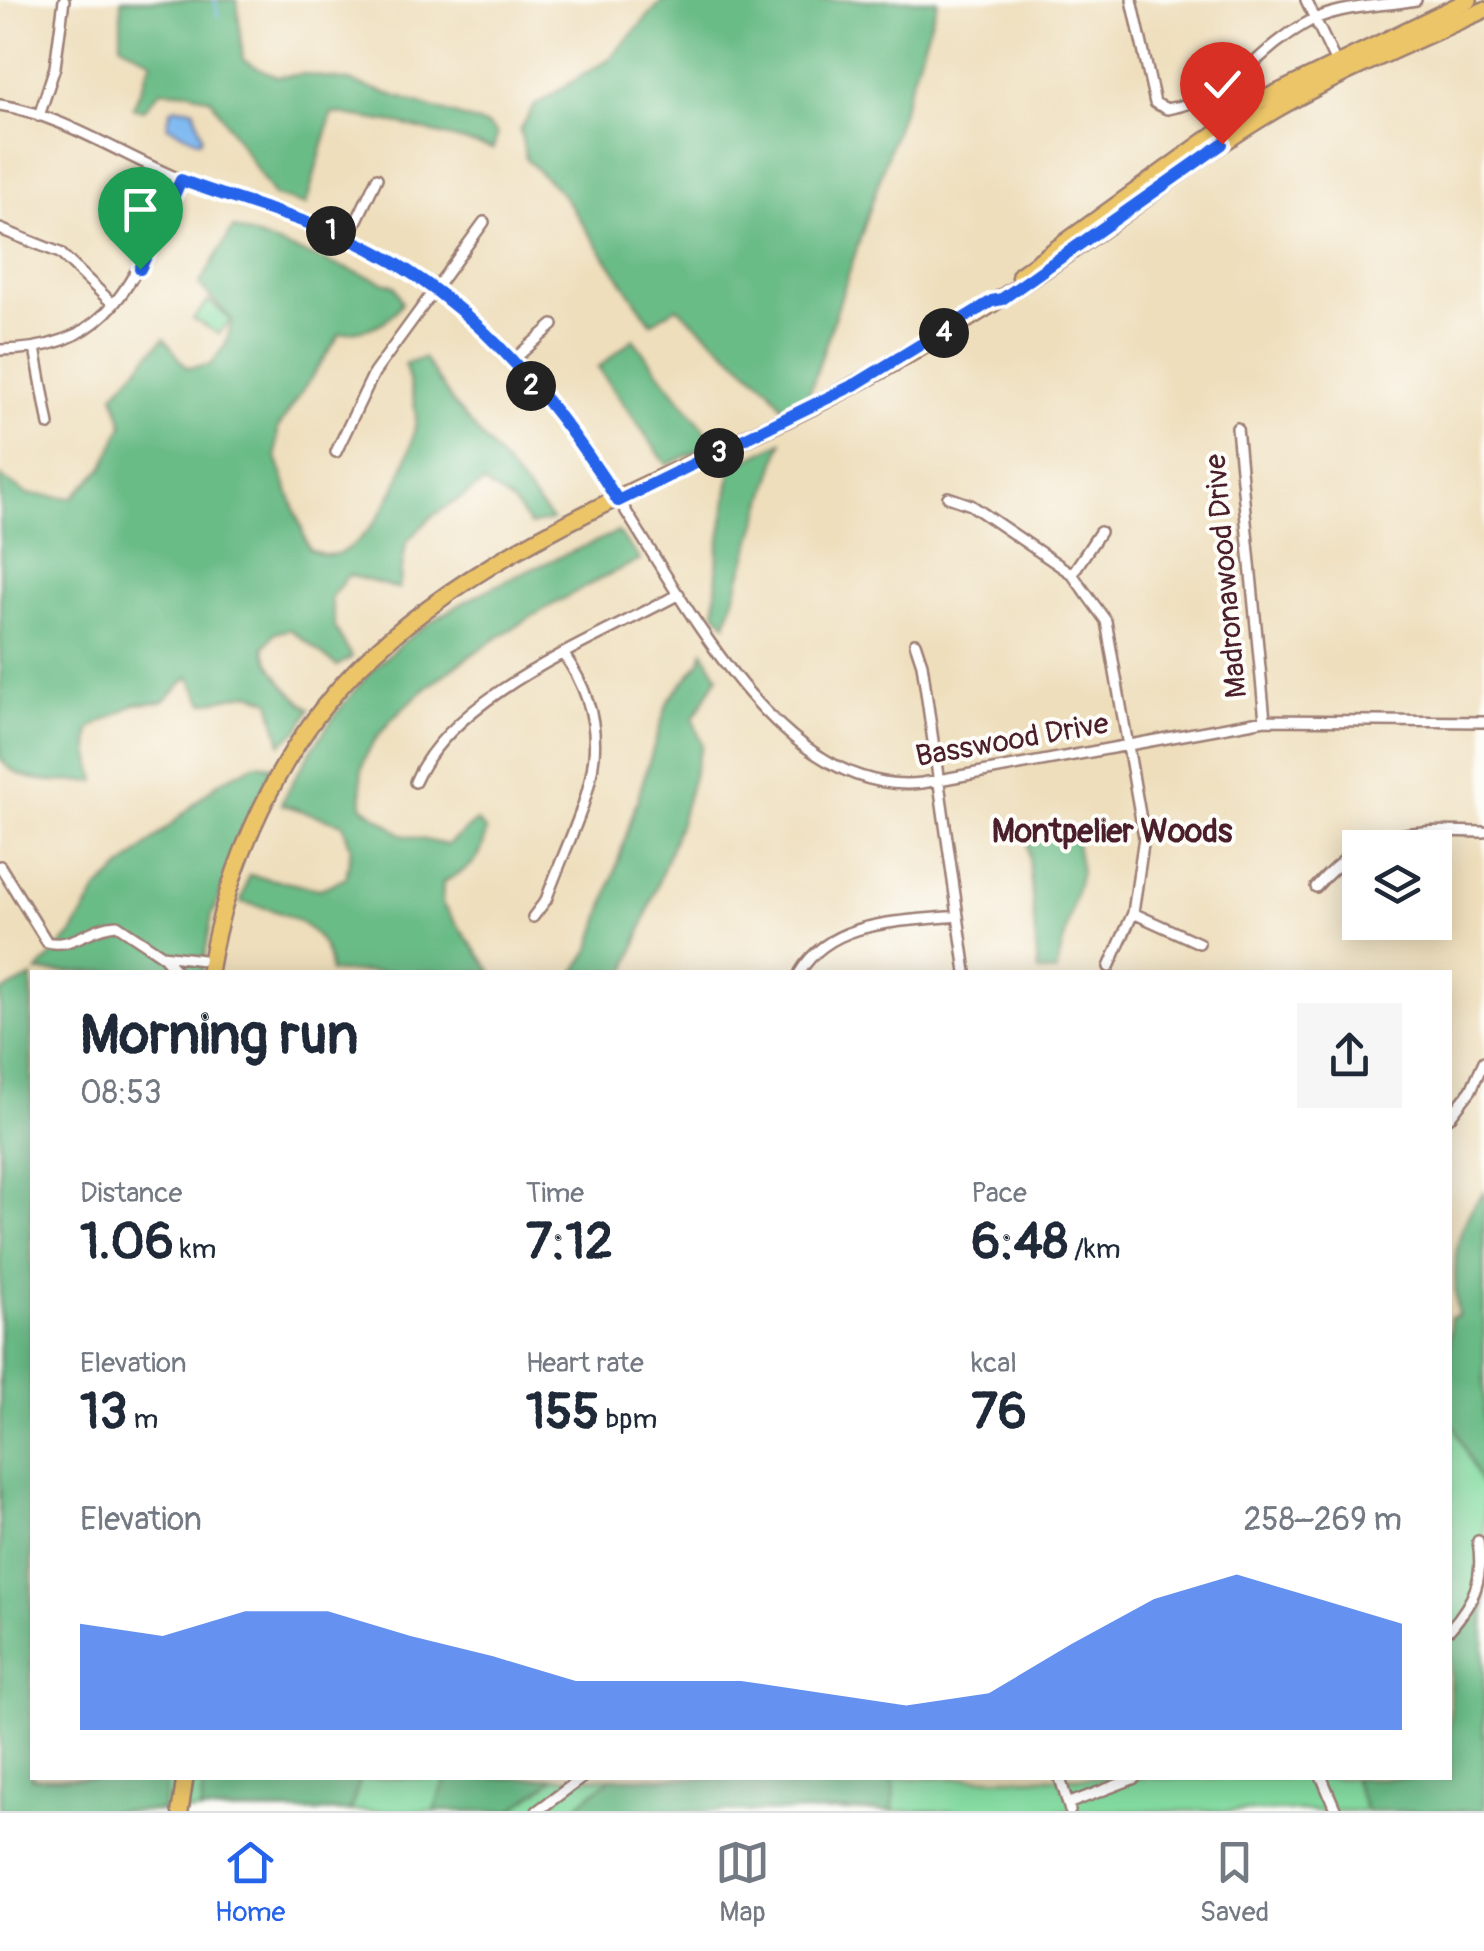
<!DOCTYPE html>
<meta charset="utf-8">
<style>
:root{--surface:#fff;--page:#f6f6f7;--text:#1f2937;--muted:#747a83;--line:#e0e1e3;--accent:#2563eb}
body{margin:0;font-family:Pangolin,sans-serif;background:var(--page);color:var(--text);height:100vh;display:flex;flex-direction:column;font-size:38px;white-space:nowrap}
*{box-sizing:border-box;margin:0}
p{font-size:32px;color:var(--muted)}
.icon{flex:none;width:55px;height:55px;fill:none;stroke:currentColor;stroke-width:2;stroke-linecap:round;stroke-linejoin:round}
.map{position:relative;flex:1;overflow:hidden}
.details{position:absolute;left:30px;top:970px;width:1422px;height:810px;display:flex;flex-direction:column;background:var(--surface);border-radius:0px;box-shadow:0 5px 25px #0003}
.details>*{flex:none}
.tools{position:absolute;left:1342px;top:830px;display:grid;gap:20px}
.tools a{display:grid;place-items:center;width:110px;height:110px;border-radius:0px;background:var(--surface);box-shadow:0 5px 25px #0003;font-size:50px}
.pin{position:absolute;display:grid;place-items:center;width:85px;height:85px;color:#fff;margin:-102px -42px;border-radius:50% 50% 50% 0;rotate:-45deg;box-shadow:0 0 10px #0007}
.pin .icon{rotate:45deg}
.km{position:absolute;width:50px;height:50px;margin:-25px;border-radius:50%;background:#222;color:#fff;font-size:28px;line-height:50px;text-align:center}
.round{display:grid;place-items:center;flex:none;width:105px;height:105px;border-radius:0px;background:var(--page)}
.head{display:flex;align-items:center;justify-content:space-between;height:170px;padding:0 50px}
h1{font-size:55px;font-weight:700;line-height:75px}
.figures{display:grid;grid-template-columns:repeat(3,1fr);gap:15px;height:170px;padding:10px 50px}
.figures div{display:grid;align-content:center}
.figures b{font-size:50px;font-weight:700}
.figures small{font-size:28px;font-weight:400}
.figures p{font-size:28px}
.chart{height:280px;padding:20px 50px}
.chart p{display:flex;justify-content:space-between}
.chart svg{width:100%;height:180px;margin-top:10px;fill:var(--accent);opacity:.7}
.tab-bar{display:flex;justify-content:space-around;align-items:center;height:140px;border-top:2px solid var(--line);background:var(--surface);font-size:28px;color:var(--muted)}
.tab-bar a{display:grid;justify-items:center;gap:5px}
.tab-bar .selected{color:var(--accent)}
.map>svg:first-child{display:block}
.green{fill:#84dca1;stroke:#677e66;stroke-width:2.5}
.forest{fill:#6bbc87;stroke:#5a6e59;stroke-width:2.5}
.water{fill:#7fbaf1;stroke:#646c8e;stroke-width:2.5}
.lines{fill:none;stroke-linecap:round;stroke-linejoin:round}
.stream{stroke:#7fbaf1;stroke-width:2.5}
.minor-casing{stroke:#9c7e74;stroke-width:14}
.primary-casing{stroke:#9c7e74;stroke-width:20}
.minor{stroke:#fff;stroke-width:9}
.primary{stroke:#ecc569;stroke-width:15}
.route-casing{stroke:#fff;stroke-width:20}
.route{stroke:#2563eb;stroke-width:12}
.labels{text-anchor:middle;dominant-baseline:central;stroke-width:8;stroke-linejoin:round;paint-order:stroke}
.street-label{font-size:30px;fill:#4a1f2b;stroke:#fdfcf7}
.neighbourhood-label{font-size:32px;font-weight:bold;fill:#4a1f2b;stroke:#fdfcf7}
</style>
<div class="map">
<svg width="1484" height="1811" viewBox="0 0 1484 1811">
<rect width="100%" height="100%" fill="#fdfcf7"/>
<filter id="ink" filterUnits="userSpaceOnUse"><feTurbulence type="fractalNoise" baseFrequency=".01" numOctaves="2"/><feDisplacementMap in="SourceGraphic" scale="20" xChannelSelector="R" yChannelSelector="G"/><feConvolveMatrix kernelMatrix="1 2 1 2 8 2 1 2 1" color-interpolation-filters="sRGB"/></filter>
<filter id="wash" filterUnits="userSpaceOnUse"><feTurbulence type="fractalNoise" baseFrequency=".0048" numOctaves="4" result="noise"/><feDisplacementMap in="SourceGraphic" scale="40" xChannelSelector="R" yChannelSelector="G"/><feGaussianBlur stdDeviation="2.25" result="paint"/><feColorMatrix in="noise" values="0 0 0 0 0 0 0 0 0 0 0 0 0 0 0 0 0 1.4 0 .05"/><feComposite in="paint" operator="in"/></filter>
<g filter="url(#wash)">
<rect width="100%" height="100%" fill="#eedebc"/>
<path class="green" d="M209 301 231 320 219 334 193 319Z
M0 1003 32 1778H1450V1318L1458 1316C1452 1269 1452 1230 1484 1192V1811H0Z"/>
<path class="forest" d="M121 0H237L243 60 277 77 304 74 349 81 489 126 497 135 493 149 401 124 332 113 306 205 274 196 211 99 191 92 161 90 144 110 133 108 152 61 121 44Z
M663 0H938L808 398 784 409 770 389 677 307 651 323 562 194 526 159 520 130 534 106 610 58Z
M233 228 395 286 402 302C387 327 368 330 340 334L278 428 276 457 309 549C316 552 324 556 331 555 375 549 414 457 416 417 416 400 408 381 405 364L424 358 453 403 552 520 530 525 514 504 484 483 431 517 406 543 399 589 348 575 331 597 335 628 352 657 337 666 290 629 275 633 264 647C269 671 291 694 310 709L299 729 281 744 270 701 250 693 204 703 189 677 162 702 135 704 90 729 89 751 96 781C66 781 19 787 0 758V476L27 494 72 498 104 467 123 425 114 394 164 338 187 368 210 365 226 344 232 320 199 285Z
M633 339 715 443 667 465 598 368Z
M782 442 726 624 715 611 718 551 732 467Z
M618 532 640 560C575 588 376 697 362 768 360 779 362 794 362 806L403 835 447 845 477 821 486 831C483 861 469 869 443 882L442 904 492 972H330C329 924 280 910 241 902L249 875 320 889 346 878 351 848 343 824 281 804C316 736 365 664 431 622 488 585 556 559 618 532Z
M703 651 718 676 693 719 702 744 681 819 626 972H575L591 948 668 701 700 662Z
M256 764 273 766 212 915 202 972H37L72 934 98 889 219 782Z
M1074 831 1081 872 1056 972H1038L1027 835Z
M32 977V1778H167L162 1811H0V993Z
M1484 1192V1491L1450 1417V1318L1458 1316C1452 1269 1452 1230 1484 1192Z
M1484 1596V1811H1366L1353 1778H1450V1641Z
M204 1778H361L350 1811H200Z
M446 1778H555L511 1811H434Z
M611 1778H894L893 1811H570Z"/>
<path class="water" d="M177 107 194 109 202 136 199 141 167 126 171 109Z"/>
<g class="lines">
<path class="stream" d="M215 0 218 16"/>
</g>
</g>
<g filter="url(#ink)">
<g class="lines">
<g class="minor-casing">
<path id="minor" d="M1132 0 1155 103 1167 109C1238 96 1248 57 1303 25 1337 5 1378 7 1416 0
M1306 0 1337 65
M0 105C60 114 125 157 182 180 236 203 293 215 346 238 392 257 435 288 472 321 522 366 565 424 604 478 675 579 774 800 922 783L1265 720 1484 722
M39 116 55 67 64 0
M0 229 60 253 113 304
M348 239 377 178
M35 348 49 425
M0 350C121 350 135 268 181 180
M511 362 553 325
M1237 428 1265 720
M336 452 374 373 484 222
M948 497 971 505 1072 574 1106 621 1144 837 1133 913 1109 967
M1072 574 1100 532
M915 643 922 664 966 972
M415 782C454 693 597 639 679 594
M0 866 47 942C72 949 91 926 117 925L162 955
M1316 887C1368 828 1410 830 1484 832
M1133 913 1199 943
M533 917 546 900C579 809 626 745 565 656
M177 972 162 955 211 961
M800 972C832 919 902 922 958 916
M1450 1117 1471 1090 1484 1061
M1450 1629C1475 1600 1484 1579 1478 1541
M1060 1778 1070 1811
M1322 1778 1336 1811
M1070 1803 1135 1778
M537 1811 582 1778"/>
</g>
<g class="primary-casing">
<path id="primary" d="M1020 275 1260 101 1469 0
M209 972C227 864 279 749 356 670 497 527 715 465 887 367 960 326 1029 282 1097 233 1151 195 1203 154 1260 119 1331 76 1409 44 1484 10
M180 1811 185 1778"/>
</g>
<use href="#minor" class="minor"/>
<use href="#primary" class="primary"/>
</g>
</g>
<g class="lines" filter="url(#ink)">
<g class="route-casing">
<path id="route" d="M140 269 181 180C236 201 294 215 347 238 463 288 553 397 618 501L856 384 992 301 1002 299 1222 144"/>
</g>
<use href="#route" class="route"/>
</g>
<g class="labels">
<g class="street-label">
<text transform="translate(1226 576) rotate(-95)">Madronawood Drive</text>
<text transform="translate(1012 740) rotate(-10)">Basswood Drive</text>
</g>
<g class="neighbourhood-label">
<text x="1112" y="832">Montpelier Woods</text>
</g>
</g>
</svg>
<div class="tools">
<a><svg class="icon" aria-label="layers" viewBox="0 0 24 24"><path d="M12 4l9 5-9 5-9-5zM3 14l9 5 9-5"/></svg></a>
</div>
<div class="pin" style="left:140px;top:269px;background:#1e9e55"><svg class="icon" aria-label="arrive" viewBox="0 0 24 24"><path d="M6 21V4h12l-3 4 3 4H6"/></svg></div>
<div class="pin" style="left:1222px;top:144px;background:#d93025"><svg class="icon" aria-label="check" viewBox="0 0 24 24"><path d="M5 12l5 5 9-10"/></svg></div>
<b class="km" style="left:331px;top:231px">1</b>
<b class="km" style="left:531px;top:386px">2</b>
<b class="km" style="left:719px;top:453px">3</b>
<b class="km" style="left:944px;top:333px">4</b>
<section class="details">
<div class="head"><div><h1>Morning run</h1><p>08:53</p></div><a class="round"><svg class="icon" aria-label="share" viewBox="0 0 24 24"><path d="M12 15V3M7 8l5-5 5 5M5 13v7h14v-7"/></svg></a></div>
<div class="figures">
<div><p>Distance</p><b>1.06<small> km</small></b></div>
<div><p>Time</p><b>7:12</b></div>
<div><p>Pace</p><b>6:48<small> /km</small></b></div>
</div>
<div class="figures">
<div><p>Elevation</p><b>13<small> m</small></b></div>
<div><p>Heart rate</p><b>155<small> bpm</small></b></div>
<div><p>kcal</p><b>76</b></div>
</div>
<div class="chart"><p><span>Elevation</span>258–269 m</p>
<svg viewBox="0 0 160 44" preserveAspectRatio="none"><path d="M0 44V18L10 21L20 15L30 15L40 21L50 26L60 32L70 32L80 32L90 35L100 38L110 35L120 23L130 12L140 6L150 12L160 18V44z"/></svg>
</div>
</section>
</div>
<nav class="tab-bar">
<a class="selected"><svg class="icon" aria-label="home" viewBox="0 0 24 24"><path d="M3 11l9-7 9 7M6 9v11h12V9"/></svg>Home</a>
<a><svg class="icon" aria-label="map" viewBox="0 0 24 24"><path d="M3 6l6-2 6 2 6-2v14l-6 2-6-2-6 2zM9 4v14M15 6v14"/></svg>Map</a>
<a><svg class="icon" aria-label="saved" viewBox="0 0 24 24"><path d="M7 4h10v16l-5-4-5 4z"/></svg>Saved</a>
</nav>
